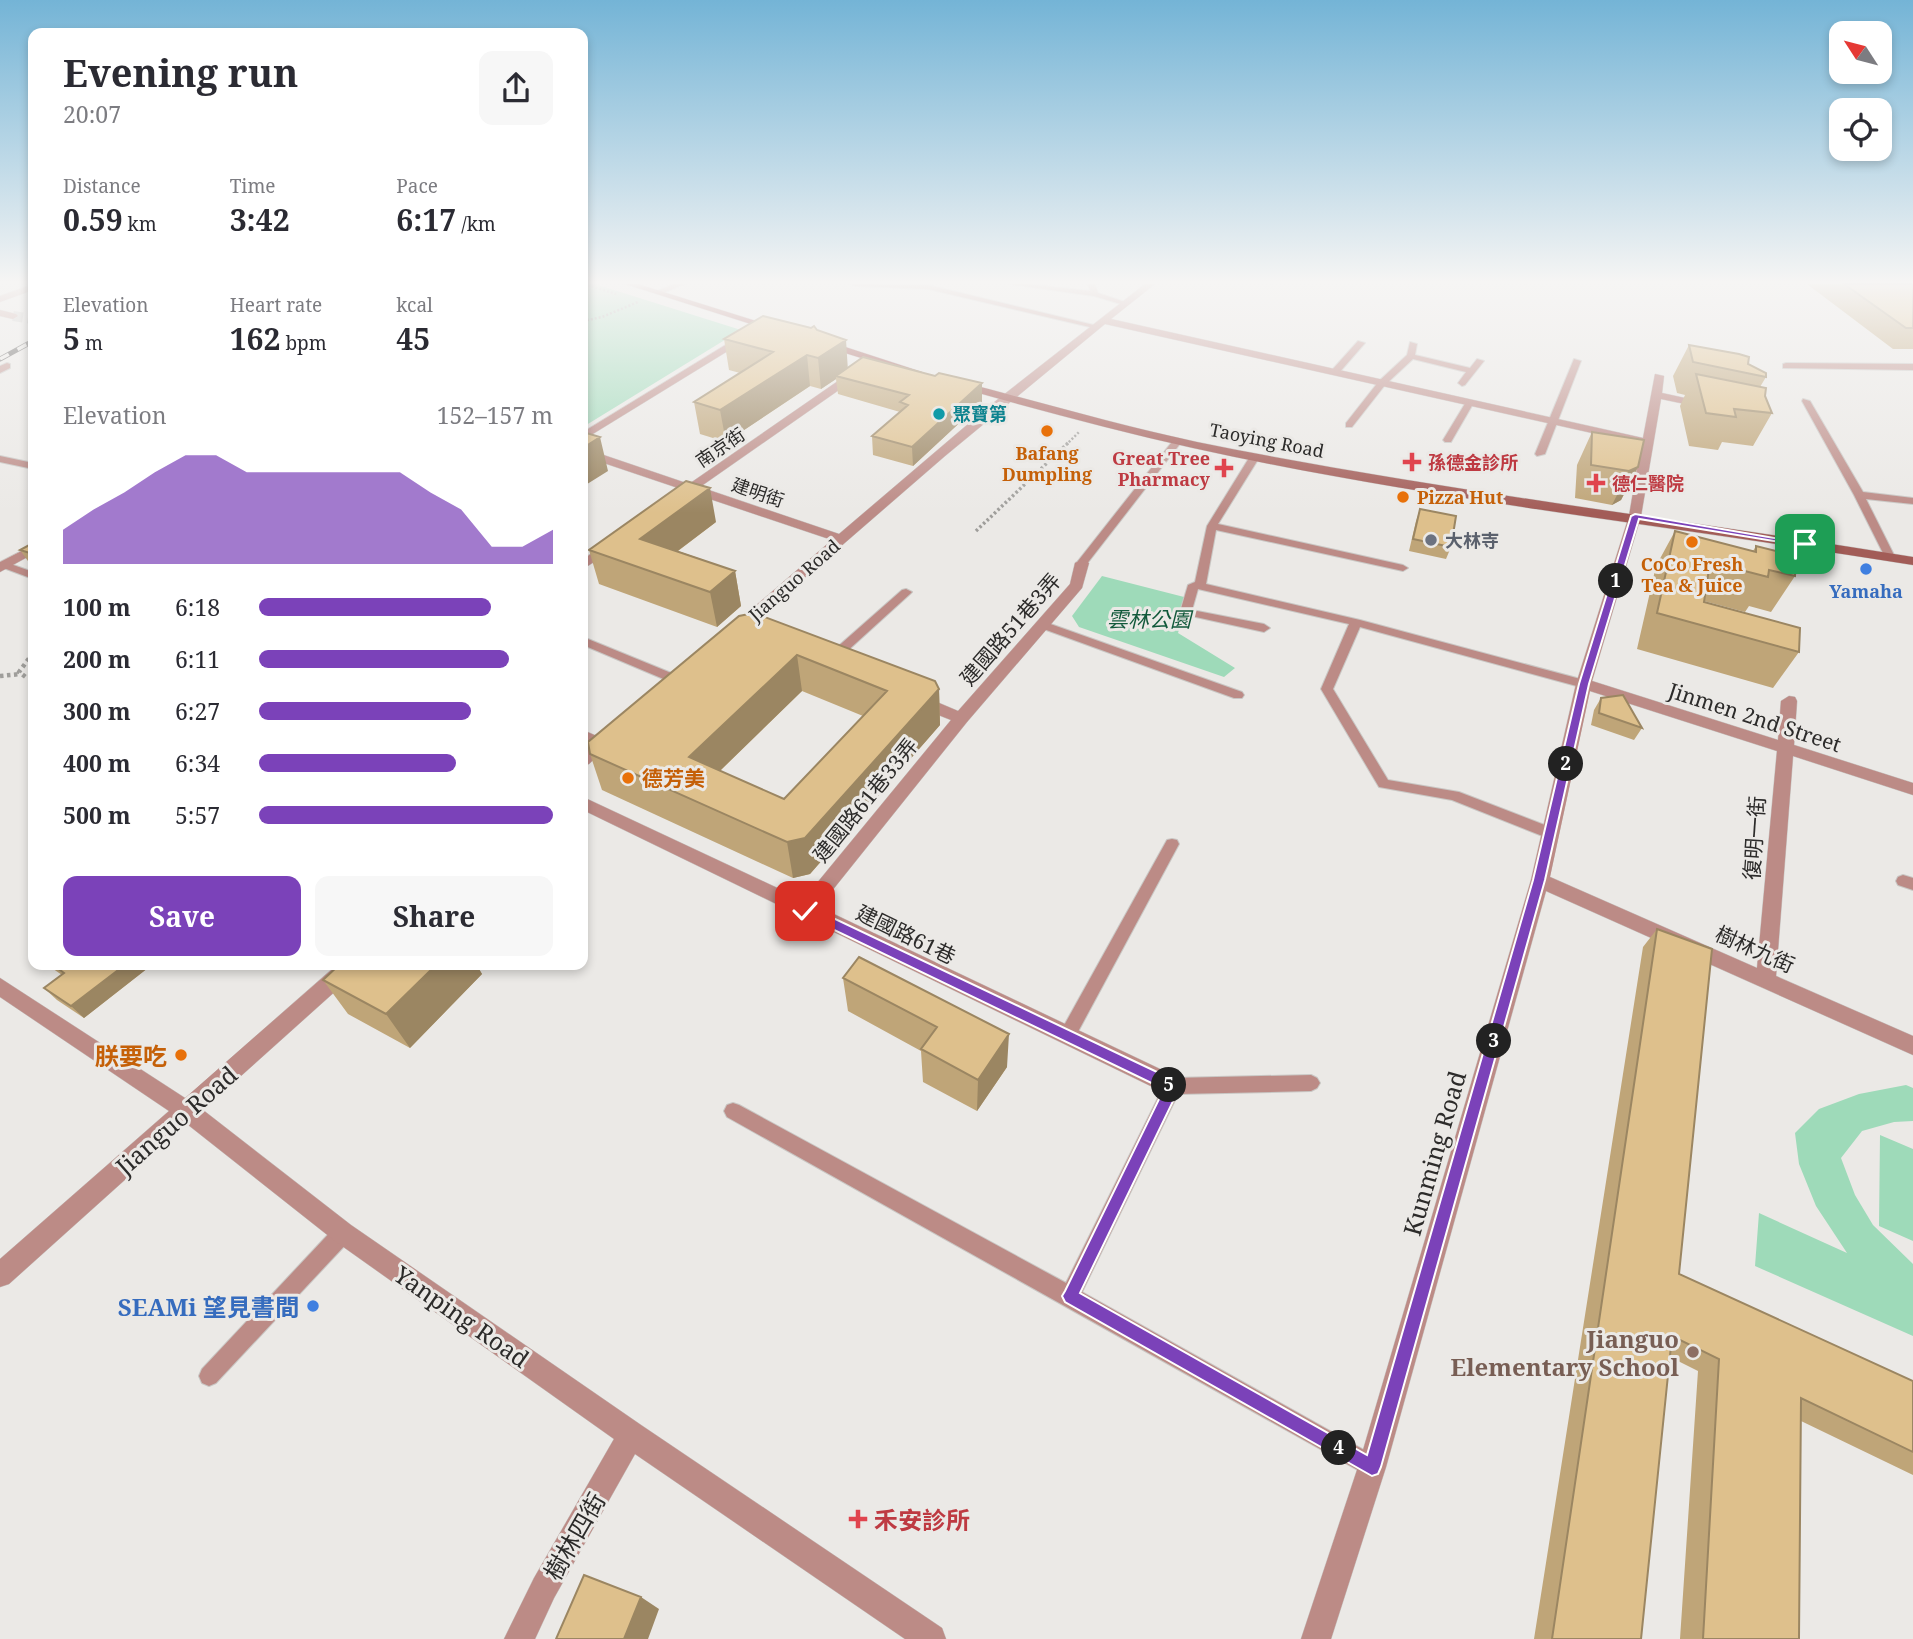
<!DOCTYPE html>
<meta charset="utf-8">
<style>
:root{--surface:#fff;--page:#f7f7f7;--text:#2b2b33;--muted:#7c7c81;--accent:#7b42b9}
body{margin:0;font-family:"Noto Serif","Noto Sans TC",serif;background:var(--page);color:var(--text);height:100vh;display:flex;flex-direction:column;font-size:26px;white-space:nowrap}
*{box-sizing:border-box;margin:0}
p{font-size:23px;color:var(--muted)}
.icon{flex:none;width:38px;height:38px;fill:none;stroke:currentColor;stroke-width:2;stroke-linecap:round;stroke-linejoin:round}
.map{position:relative;flex:1;overflow:hidden}
.panel{position:absolute;left:28px;top:28px;width:560px;height:942px;display:flex;flex-direction:column;background:var(--surface);border-radius:14px;box-shadow:0 4px 10px #0003}
.panel>*{flex:none}
.needle{width:46px;rotate:306deg}
.tools{position:absolute;left:1829px;top:21px;display:grid;gap:14px}
.tools a{display:grid;place-items:center;width:63px;height:63px;border-radius:14px;background:var(--surface);box-shadow:0 4px 10px #0003;font-size:35px}
.pin{position:absolute;display:grid;place-items:center;width:60px;height:60px;color:#fff;margin:-30px;border-radius:14px;box-shadow:0 4px 10px #0006}
.km{position:absolute;width:35px;height:35px;margin:-18px;border-radius:50%;background:#222;color:#fff;font-size:19px;line-height:35px;text-align:center}
.round{display:grid;place-items:center;flex:none;width:74px;height:74px;border-radius:14px;background:var(--page)}
.overview{display:flex;align-items:center;justify-content:space-between;height:119px;padding:0 35px}
h1{font-size:38px;font-weight:700;line-height:52px}
.metrics{display:grid;grid-template-columns:repeat(3,1fr);gap:10px;height:119px;padding:7px 35px}
.metrics div{display:grid;align-content:center}
.metrics b{font-size:30px;font-weight:700}
.metrics small{font-size:19px;font-weight:400}
.metrics p{font-size:19px}
.chart{height:196px;padding:14px 35px}
.chart p{display:flex;justify-content:space-between}
.chart svg{width:100%;height:126px;margin-top:7px;fill:var(--accent);opacity:.7}
.action{display:flex;gap:14px;margin-top:auto;padding:14px 35px}
.action a{flex:1;height:80px;border-radius:14px;background:var(--accent);color:#fff;font-size:28px;font-weight:700;line-height:80px;text-align:center}
.action a+a{background:var(--page);color:var(--text)}
ul{padding:0 35px;list-style:none;font-size:23px}
li{display:grid;grid-template-columns:112px 84px 1fr;align-items:center;height:52px}
li i{height:18px;border-radius:9px;background:var(--accent)}
.map>svg:first-child{display:block}
.green{fill:#9edab9}
.lines{fill:none;stroke-linecap:round;stroke-linejoin:round}
.minor-tunnel{stroke:#c5c3c0;stroke-width:10;stroke-dasharray:10 5;stroke-linecap:butt}
.service-casing{stroke:#c9c7c4;stroke-width:2}
.minor-casing{stroke:#c9c7c4;stroke-width:1}
.secondary-casing{stroke:#c9c7c4;stroke-width:1}
.path-far2{stroke:#9f9e9b;stroke-width:2.5;stroke-dasharray:2 2;stroke-linecap:butt}
.path-far1{stroke:#9f9e9b;stroke-width:3.5;stroke-dasharray:2.5 2.5;stroke-linecap:butt}
.path{stroke:#9f9e9b;stroke-width:4.5;stroke-dasharray:3.5 3.5;stroke-linecap:butt}
.service{fill:#bc8b86;fill-rule:evenodd}
.minor{fill:#bc8b86;fill-rule:evenodd}
.secondary{fill:#a25c57;fill-rule:evenodd}
.rail-casing{stroke:#474544;stroke-width:5}
.rail{stroke:#ebe9e6;stroke-width:3.5;stroke-dasharray:10;stroke-linecap:butt}
.wall{fill:#bfa578;fill-rule:evenodd}
.shaded-wall{fill:#9b8662}
.building{fill:#dec08c;stroke:#9b8662;stroke-width:2;fill-rule:evenodd}
.route{fill:#7b42b9;stroke:#fff;stroke-width:2}
.culture-dot{fill:#0f9aa8;stroke:#ebe9e6;stroke-width:2.5}
.food-dot{fill:#e8710a;stroke:#ebe9e6;stroke-width:2.5}
.health-dot{fill:#e0444e;stroke:#ebe9e6;stroke-width:2.5}
.worship-dot{fill:#6b7280;stroke:#ebe9e6;stroke-width:2.5}
.shop-dot{fill:#3f7fe0;stroke:#ebe9e6;stroke-width:2.5}
.education-dot{fill:#8d6e63;stroke:#ebe9e6;stroke-width:2.5}
.labels{text-anchor:middle;dominant-baseline:central;stroke-width:6;stroke-linejoin:round;paint-order:stroke}
.far-culture-label{font-size:18px;font-weight:bold;fill:#0d838f;stroke:#ebe9e6;text-anchor:start}
.far-street-label{font-size:18px;fill:#2c2b2a;stroke:#ebe9e6}
.far-food-label{font-size:18px;font-weight:bold;fill:#c56008;stroke:#ebe9e6}
.far-health-label{font-size:18px;font-weight:bold;fill:#be3a42;stroke:#ebe9e6;text-anchor:start}
.far-worship-label{font-size:18px;font-weight:bold;fill:#5b616d;stroke:#ebe9e6;text-anchor:start}
.far-shop-label{font-size:18px;font-weight:bold;fill:#366cbe;stroke:#ebe9e6}
.park-label{font-size:21px;font-style:italic;fill:#12593b;stroke:#ebe9e6}
.street-label{font-size:21px;fill:#2c2b2a;stroke:#ebe9e6}
.food-label{font-size:21px;font-weight:bold;fill:#c56008;stroke:#ebe9e6;text-anchor:start}
.near-food-label{font-size:24px;font-weight:bold;fill:#c56008;stroke:#ebe9e6;text-anchor:end}
.near-street-label{font-size:24px;fill:#2c2b2a;stroke:#ebe9e6}
.near-shop-label{font-size:24px;font-weight:bold;fill:#366cbe;stroke:#ebe9e6;text-anchor:end}
.near-education-label{font-size:24px;font-weight:bold;fill:#785e54;stroke:#ebe9e6;text-anchor:end}
.near-health-label{font-size:24px;font-weight:bold;fill:#be3a42;stroke:#ebe9e6;text-anchor:start}
</style>
<div class="map">
<svg width="1913" height="1639" viewBox="0 0 1913 1639">
<rect width="100%" height="100%" fill="#ebe9e6"/>
<path class="green" d="M583 284H595L741 330 583 427Z
M1102 576 1188 598 1178 633 1235 668 1224 677 1079 627 1072 616Z
M1906 1085 1913 1088V1121L1894 1122 1862 1131 1841 1158 1855 1195 1873 1225 1913 1264V1336L1755 1266 1759 1213 1847 1253 1816 1206 1799 1164 1795 1133 1819 1109 1859 1094Z
M1880 1135 1913 1149V1241L1879 1226Z"/>
<g class="lines">
<path class="minor-tunnel" d="M13 316 33 319"/>
<g class="service-casing">
<path id="service" d="M674 284H684L661 294 654 292Z
M851 284 928 285 1098 326 1094 328 928 289 855 286Z
M1009 284H1028L1090 291 1088 284H1095L1098 293 1128 303 1124 305 1094 296Z
M1358 341 1365 343 1338 374H1332V370Z
M1410 342 1417 344 1415 355 1470 368 1477 359 1484 361 1465 385 1462 386 1458 383 1466 372 1413 359 1385 385 1352 427H1346V423L1379 381 1407 355Z
M1574 359 1581 361 1545 454 1537 456 1535 454Z
M7 363 10 364V368L0 373V366Z
M1786 363 1913 364V370L1783 368V364Z
M1803 399 1810 401 1863 492 1913 498V504L1866 499 1895 557 1894 559 1890 560 1885 557 1854 495 1802 401Z
M1466 402 1473 404 1451 442H1445L1443 440Z
M1175 438 1183 440 1086 565H1078V561Z
M1254 455 1259 458 1218 524 1403 565 1408 568 1403 571 1216 530 1206 584 1360 620 1588 681 1590 684 1584 688 1360 627 1333 689 1388 780 1459 792 1555 829 1557 833 1555 837H1545L1452 800 1379 787 1321 689 1349 624 1198 589 1192 610 1264 624 1270 628 1264 632 1182 614 1180 612 1188 585 1195 582 1207 526 1249 458Z
M0 456 33 463V469L0 462Z
M5 562 33 572V579L1 567 0 564Z
M906 589 912 592 910 594 834 663H826L824 660 826 657 902 590Z
M1042 621 1242 692 1244 695 1242 698H1234L1038 627 1036 625Z
M583 637 681 677 683 680 681 683H673L583 645Z
M1172 839 1177 840 1179 844 1073 1041 1067 1043 1061 1041 1059 1036 1061 1031 1167 840Z
M1903 875 1913 878V890L1898 885 1896 881 1898 877Z
M1311 1075 1317 1078 1320 1083 1317 1088 1311 1091 1178 1094 1082 1292 1380 1459 1383 1467 1380 1475 1372 1478 727 1117 724 1111 727 1105 733 1103 739 1105 1066 1283 1167 1080 1173 1078Z
M343 1223 350 1226 353 1233 350 1240 216 1383 209 1386 202 1383 199 1376 202 1369 336 1226Z"/>
</g>
<g class="minor-casing">
<path id="minor" d="M33 284V290L0 302V296Z
M1145 284H1155L1111 319 1643 438 1655 374 1664 376 1662 393 1708 403 1710 405 1704 408 1661 399 1641 516 1592 681 1778 740 1781 701 1789 696 1795 697 1797 701 1794 745 1913 783V795L1793 756 1776 976 1913 1036V1055L1546 891 1386 1467 1331 1639H1301L1358 1467 1531 880 1576 684 1629 516 1641 444 1105 324 945 456 742 632H732L730 629 732 626 832 540 692 493 681 501H673V495L681 489 583 456V448L689 484 851 372H859V376L700 487 839 534 988 407ZM1590 691 1777 751 1757 968 1550 877Z
M0 310 16 314 18 316 13 319 0 316Z
M740 336 749 338 583 440V432Z
M611 541 616 542V548L583 569V559Z
M33 545V554L0 572V562Z
M1082 559 1089 563 1082 588 967 722 819 907 1181 1079 1184 1086 1181 1093 1173 1096 1165 1093 583 810V797L803 900 951 720 913 705 911 701 913 697H925L958 711 1070 584 1075 563Z
M583 730 599 737 612 736 614 740 589 764 583 766V751L589 746 583 742Z
M338 964H362L359 970 203 1110 351 1225 641 1425 942 1628 946 1639H905L635 1454 554 1598 535 1639H504L534 1578 614 1439 335 1241 187 1124 9 1284 0 1287V1259L169 1111 0 997V978L185 1098Z"/>
</g>
<g class="secondary-casing">
<path id="secondary" d="M625 284H638L782 329 773 331Z
M819 341H827L922 372 913 374 819 345Z
M961 382C1040 402 1117 425 1197 442 1434 490 1674 518 1913 557V565C1673 526 1430 500 1193 448 1113 430 1035 409 957 387L956 385Z"/>
</g>
<path class="path-far2" d="M584 284 616 294
M583 321 602 317 638 302
M1066 445 1079 432"/>
<path class="path-far1" d="M976 531 1068 443"/>
<path class="path" d="M33 653 19 672 27 678H33
M0 676 21 674"/>
<use href="#service" class="service"/>
<use href="#minor" class="minor"/>
<use href="#secondary" class="secondary"/>
<g class="rail-casing">
<path id="rail" d="M0 359 33 341"/>
</g>
<use href="#rail" class="rail"/>
</g>
<path class="wall" d="M1807 284H1913V349H1893Z
M763 316 848 368 935 376 982 383V402L913 466 873 455 872 436 900 412 838 394 836 379 821 389 810 386 726 442 700 434 694 402 740 373 729 370 724 339Z
M1689 345 1748 364 1766 377 1760 387 1772 413 1753 446 1722 442 1718 450 1689 446 1680 406 1685 395 1677 393 1673 376Z
M1592 432 1638 467 1621 500 1612 505 1575 498 1577 465Z
M1420 509 1451 547 1446 559 1409 551 1416 521Z
M716 522 678 551 735 571 741 606 717 627 599 584 589 550Z
M1675 531 1753 551 1756 546 1795 576 1771 612 1749 606 1745 612 1704 601V602L1799 652 1773 688 1637 649 1656 566Z
M33 543V568L20 550Z
M739 616 939 689 940 725 810 874 793 878 602 790 590 754ZM802 691 863 716 784 799 720 771Z
M1601 698 1642 728 1634 740 1591 725 1594 710Z
M1657 929 1679 1274 1913 1381V1475L1801 1421 1799 1639H1680L1698 1371 1670 1357 1641 1639H1534L1643 947Z
M859 957 1007 1067 977 1111 923 1082 921 1051 848 1011 843 978Z
M46 964H153L84 1018 57 1000 44 988 62 975Z
M340 964H476L482 974 410 1048 348 1014 323 980Z"/>
<path class="shaded-wall" d="M846 340 848 371 836 376V379L821 389 818 358Z
M807 355 810 386 726 442 720 410Z
M982 383V402L913 466 912 447Z
M600 437 608 471 584 486 587 497 583 499V448Z
M1638 467 1621 500 1612 505 1629 471Z
M710 488 716 522 651 571 640 539Z
M735 571 741 606 717 627 710 592Z
M797 655 802 691 698 792 689 757Z
M939 689 940 725 810 874 793 878 787 842Z
M126 964H153L84 1018 71 1006Z
M437 964H476L482 974 410 1048 386 1014Z
M1009 1034 1007 1067 977 1111 978 1080Z
M641 1597 659 1609 648 1639H624Z"/>
<path class="building" d="M1844 284H1913V328H1906Z
M763 316 811 328 814 326 817 330 846 340 818 358 807 355 720 410 694 402 773 352 724 339Z
M1689 345 1739 354 1749 357 1748 364 1766 373V377L1693 362Z
M863 357 935 376 939 373 982 383 912 447 872 436 908 405 900 402 909 395 836 376Z
M1696 374 1766 388 1765 396 1772 413 1734 409 1736 417 1706 413Z
M583 432 600 437 583 448Z
M1592 432 1644 440 1638 467 1629 471 1591 465Z
M686 481 710 488 640 539 735 571 710 592 589 550Z
M1420 509 1456 516 1451 547 1413 539Z
M1675 531 1756 552V546L1796 556 1795 576 1769 570 1768 577 1710 562 1704 602 1800 628 1799 652 1657 613Z
M33 543V554L20 550Z
M754 613 935 681 939 689 805 838 787 842 590 754 588 742 739 616ZM797 655 887 691 784 799 689 757Z
M1623 695 1642 728 1599 713 1601 698Z
M1657 929 1712 949 1679 1274 1913 1381V1452L1801 1398 1799 1639H1703L1719 1359 1672 1336 1641 1639H1552Z
M859 957 1009 1034 978 1080 921 1049 937 1027 843 978Z
M52 964H126L71 1006 44 988 64 973Z
M340 964H437L386 1014 323 980Z
M584 1575 641 1597 624 1639H556Z"/>
<linearGradient id="sky" x2="0" y2="1"><stop stop-color="#74b4d6"/><stop offset="0.55" stop-color="#f6f5f4"/><stop offset="1" stop-color="#f6f5f4" stop-opacity="0"/></linearGradient>
<rect width="1913" height="513" fill="url(#sky)"/>
<path class="route" d="M1635 514 1809 544 1805 546 1639 519 1589 684 1545 880 1381 1467 1378 1474 1372 1476 1065 1302 1062 1296 1065 1291 1164 1089 801 914 799 911 801 907H810L1178 1082V1091L1080 1293 1367 1455 1533 880 1579 684 1631 516Z"/>
<circle class="culture-dot" cx="939" cy="414" r="7"/>
<g class="food-dot">
<circle cx="1047" cy="431" r="7"/>
<circle cx="1403" cy="497" r="7"/>
<circle cx="1692" cy="542" r="7"/>
<circle cx="628" cy="778" r="7"/>
<circle cx="181" cy="1055" r="7"/>
</g>
<g class="health-dot">
<path d="M1408.5 451.5h7v7h7v7h-7v7h-7v-7h-7v-7h7z"/>
<path d="M1220.5 457.5h7v7h7v7h-7v7h-7v-7h-7v-7h7z"/>
<path d="M1592.5 472.5h7v7h7v7h-7v7h-7v-7h-7v-7h7z"/>
<path d="M854.5 1508.5h7v7h7v7h-7v7h-7v-7h-7v-7h7z"/>
</g>
<circle class="worship-dot" cx="1431" cy="540" r="7"/>
<g class="shop-dot">
<circle cx="1866" cy="569" r="7"/>
<circle cx="313" cy="1306" r="7"/>
</g>
<circle class="education-dot" cx="1693" cy="1352" r="7"/>
<g class="labels">
<g class="far-culture-label">
<text x="953" y="414">聚寶第</text>
</g>
<g class="far-street-label">
<text transform="translate(1267 440) rotate(11)">Taoying Road</text>
<text transform="translate(720 447) rotate(-34)">南京街</text>
<text transform="translate(758 492) rotate(19)">建明街</text>
<text transform="translate(794 580) rotate(-41)">Jianguo Road</text>
</g>
<g class="far-food-label">
<text x="1047" y="453">Bafang<tspan x="1047" dy="21">Dumpling</tspan></text>
<text x="1417" y="497" text-anchor="start">Pizza Hut</text>
<text x="1692" y="564">CoCo Fresh<tspan x="1692" dy="21">Tea &amp; Juice</tspan></text>
</g>
<g class="far-health-label">
<text x="1210" y="458" text-anchor="end">Great Tree<tspan x="1210" dy="21">Pharmacy</tspan></text>
<text x="1428" y="462">孫德金診所</text>
<text x="1612" y="483">德仁醫院</text>
</g>
<g class="far-worship-label">
<text x="1445" y="540">大林寺</text>
</g>
<g class="far-shop-label">
<text x="1866" y="591">Yamaha</text>
</g>
<g class="park-label">
<text x="1149" y="619">雲林公園</text>
</g>
<g class="street-label">
<text transform="translate(1010 629) rotate(-49)">建國路51巷3弄</text>
<text transform="translate(1755 717) rotate(18)">Jinmen 2nd Street</text>
<text transform="translate(865 800) rotate(-51)">建國路61巷33弄</text>
<text transform="translate(1754 838) rotate(-86)">復明一街</text>
<text transform="translate(906 934) rotate(26)">建國路61巷</text>
<text transform="translate(1755 949) rotate(24)">樹林九街</text>
</g>
<g class="food-label">
<text x="642" y="778">德芳美</text>
</g>
<g class="near-food-label">
<text x="167" y="1055">朕要吃</text>
</g>
<g class="near-street-label">
<text transform="translate(176 1120) rotate(-41)">Jianguo Road</text>
<text transform="translate(1434 1153) rotate(-74)">Kunming Road</text>
<text transform="translate(462 1316) rotate(35)">Yanping Road</text>
<text transform="translate(574 1536) rotate(-60)">樹林四街</text>
</g>
<g class="near-shop-label">
<text x="299" y="1306">SEAMi 望見書間</text>
</g>
<g class="near-education-label">
<text x="1679" y="1338">Jianguo<tspan x="1679" dy="28">Elementary School</tspan></text>
</g>
<g class="near-health-label">
<text x="874" y="1519">禾安診所</text>
</g>
</g>
</svg>
<div class="tools">
<a><svg class="needle" viewBox="-14 -14 28 28"><path d="M0-13l5 13h-10z" fill="#e53935"/><path d="M0 13l5-13h-10z" fill="#7c7c81"/></svg></a>
<a><svg class="icon" aria-label="locate" viewBox="0 0 24 24"><circle cx="12" cy="12" r="6"/><path d="M12 2v4M12 18v4M2 12h4M18 12h4"/></svg></a>
</div>
<div class="pin" style="left:1805px;top:544px;background:#1e9e55"><svg class="icon" aria-label="arrive" viewBox="0 0 24 24"><path d="M6 21V4h12l-3 4 3 4H6"/></svg></div>
<div class="pin" style="left:805px;top:911px;background:#d93025"><svg class="icon" aria-label="check" viewBox="0 0 24 24"><path d="M5 12l5 5 9-10"/></svg></div>
<b class="km" style="left:1616px;top:581px">1</b>
<b class="km" style="left:1566px;top:764px">2</b>
<b class="km" style="left:1494px;top:1041px">3</b>
<b class="km" style="left:1339px;top:1448px">4</b>
<b class="km" style="left:1169px;top:1085px">5</b>
<section class="panel">
<div class="overview"><div><h1>Evening run</h1><p>20:07</p></div><a class="round"><svg class="icon" aria-label="share" viewBox="0 0 24 24"><path d="M12 15V3M7 8l5-5 5 5M5 13v7h14v-7"/></svg></a></div>
<div class="metrics">
<div><p>Distance</p><b>0.59<small> km</small></b></div>
<div><p>Time</p><b>3:42</b></div>
<div><p>Pace</p><b>6:17<small> /km</small></b></div>
</div>
<div class="metrics">
<div><p>Elevation</p><b>5<small> m</small></b></div>
<div><p>Heart rate</p><b>162<small> bpm</small></b></div>
<div><p>kcal</p><b>45</b></div>
</div>
<div class="chart"><p><span>Elevation</span>152–157 m</p>
<svg viewBox="0 0 160 44" preserveAspectRatio="none"><path d="M0 44V32L10 25L20 19L30 12L40 6L50 6L60 12L70 12L80 12L90 12L100 12L110 12L120 19L130 25L140 38L150 38L160 32V44z"/></svg>
</div>
<ul>
<li><b>100 m</b>6:18<i style="width:79%"></i></li>
<li><b>200 m</b>6:11<i style="width:85%"></i></li>
<li><b>300 m</b>6:27<i style="width:72%"></i></li>
<li><b>400 m</b>6:34<i style="width:67%"></i></li>
<li><b>500 m</b>5:57<i style="width:100%"></i></li>
</ul>
<div class="action"><a>Save</a><a>Share</a></div>
</section>
</div>
